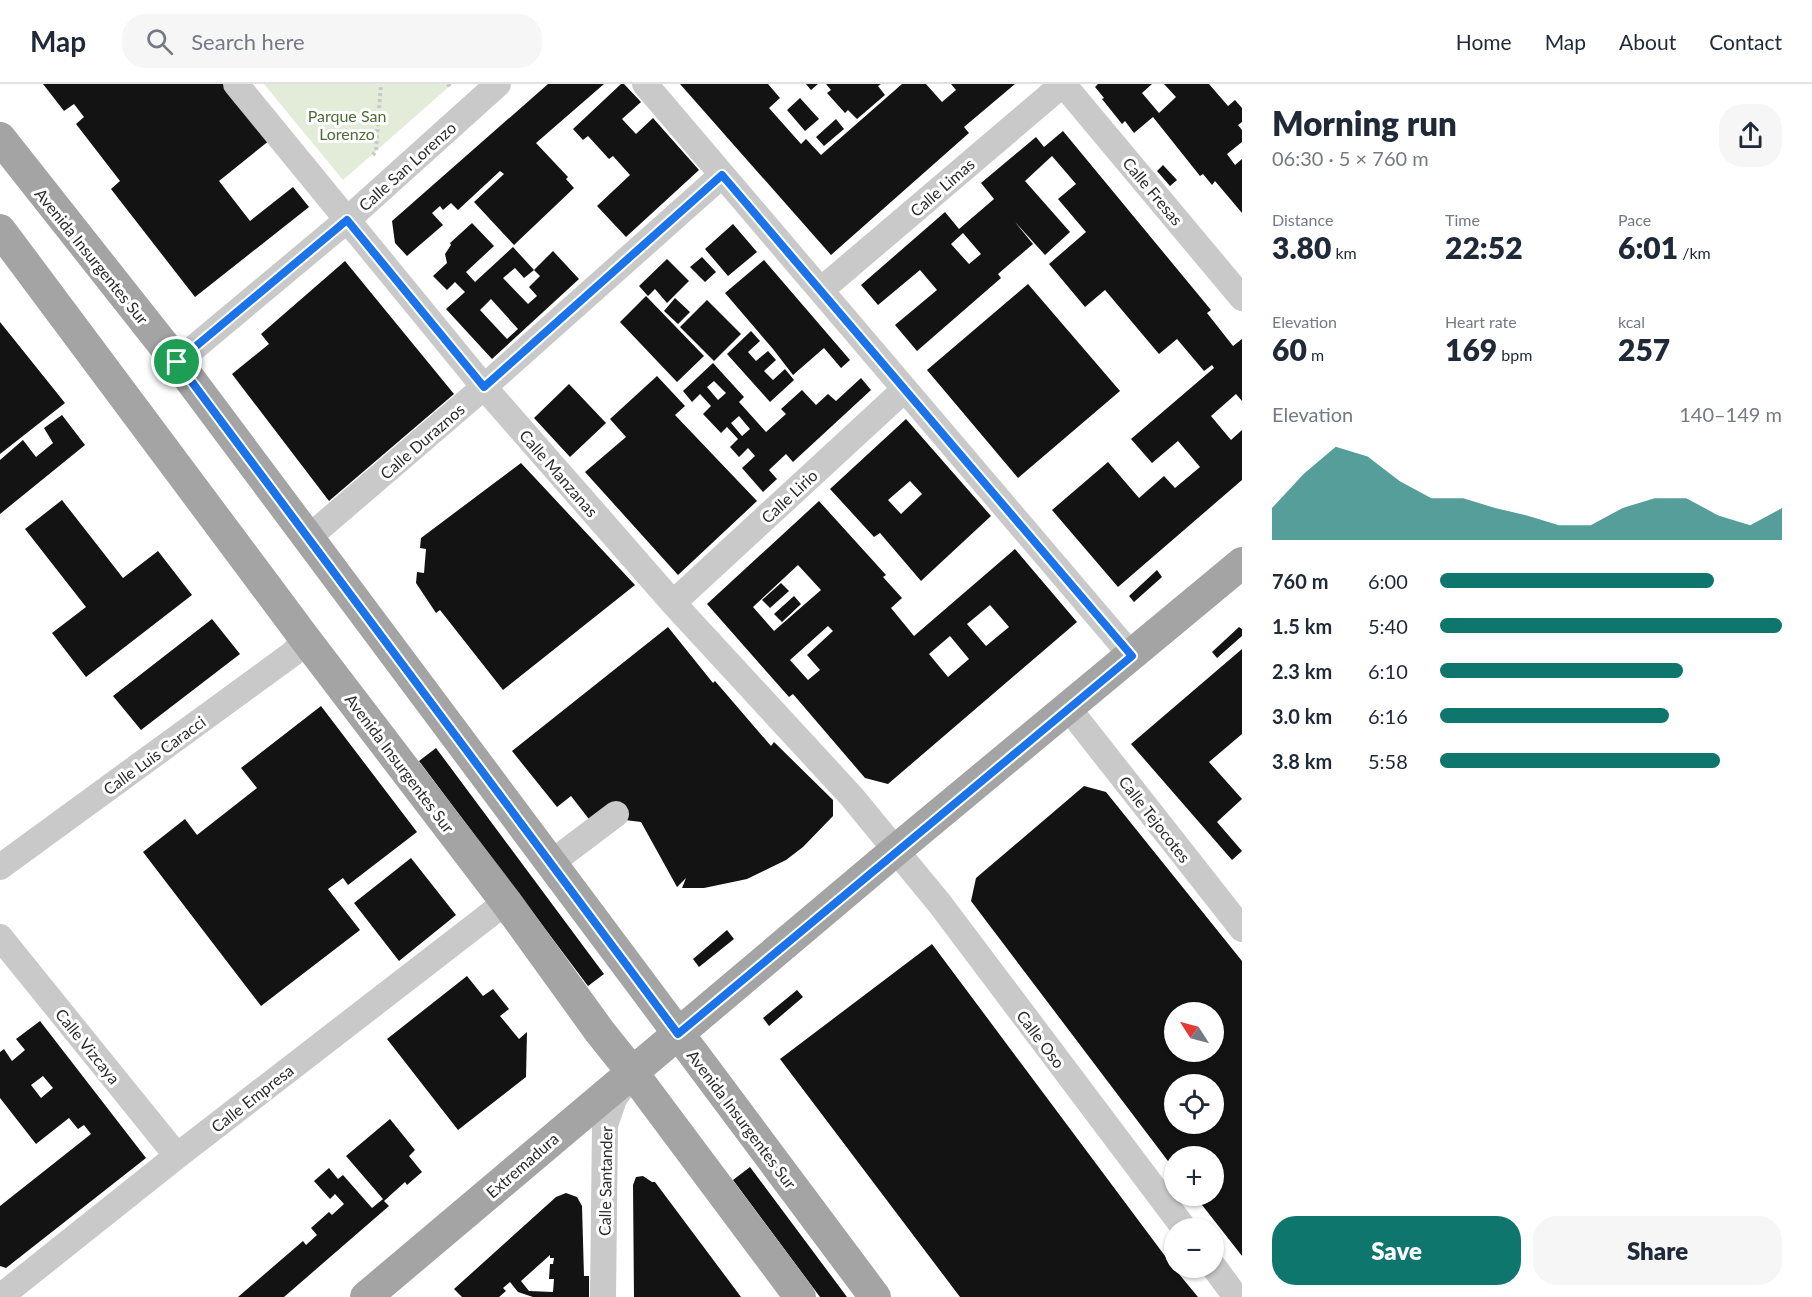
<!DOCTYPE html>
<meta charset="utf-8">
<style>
:root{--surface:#fff;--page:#f6f6f7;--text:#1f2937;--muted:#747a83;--line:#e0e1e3;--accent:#0f766e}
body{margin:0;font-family:Lato,sans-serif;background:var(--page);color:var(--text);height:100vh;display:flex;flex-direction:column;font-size:22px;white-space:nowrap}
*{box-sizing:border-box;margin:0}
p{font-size:20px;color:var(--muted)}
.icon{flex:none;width:33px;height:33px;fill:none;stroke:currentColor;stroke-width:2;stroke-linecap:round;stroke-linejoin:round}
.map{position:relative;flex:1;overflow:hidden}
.details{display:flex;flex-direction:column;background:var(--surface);width:570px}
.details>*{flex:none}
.needle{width:39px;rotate:306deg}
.tools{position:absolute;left:1164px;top:918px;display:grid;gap:12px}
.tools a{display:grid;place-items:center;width:60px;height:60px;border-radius:50%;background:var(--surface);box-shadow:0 2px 4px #0004;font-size:30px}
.pin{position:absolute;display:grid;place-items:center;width:51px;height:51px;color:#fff;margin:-26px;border:3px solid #fff;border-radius:50%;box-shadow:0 2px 6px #0007}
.round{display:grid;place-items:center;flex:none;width:63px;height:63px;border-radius:24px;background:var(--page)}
.head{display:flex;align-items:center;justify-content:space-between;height:102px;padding:0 30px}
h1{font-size:33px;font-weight:800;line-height:45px}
.figures{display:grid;grid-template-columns:repeat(3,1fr);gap:9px;height:102px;padding:6px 30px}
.figures div{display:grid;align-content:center}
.figures b{font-size:30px;font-weight:800}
.figures small{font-size:16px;font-weight:400}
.figures p{font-size:16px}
.chart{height:168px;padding:12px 30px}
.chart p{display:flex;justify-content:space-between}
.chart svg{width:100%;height:108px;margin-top:6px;fill:var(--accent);opacity:.7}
.button{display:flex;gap:12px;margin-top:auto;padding:12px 30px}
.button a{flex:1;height:69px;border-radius:24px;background:var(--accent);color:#fff;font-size:24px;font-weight:800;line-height:69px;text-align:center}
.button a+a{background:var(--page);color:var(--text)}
ul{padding:0 30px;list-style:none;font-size:20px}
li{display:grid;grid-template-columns:96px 72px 1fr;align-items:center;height:45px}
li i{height:15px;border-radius:8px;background:var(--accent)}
header{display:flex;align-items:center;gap:36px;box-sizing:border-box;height:84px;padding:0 30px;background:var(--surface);border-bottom:2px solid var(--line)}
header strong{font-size:28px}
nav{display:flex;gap:33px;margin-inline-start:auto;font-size:21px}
.search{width:420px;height:54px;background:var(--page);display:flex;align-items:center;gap:15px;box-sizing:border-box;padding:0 21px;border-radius:24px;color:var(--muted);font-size:22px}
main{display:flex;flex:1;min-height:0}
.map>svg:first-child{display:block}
.green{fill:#e3ecd8}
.building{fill:#131313;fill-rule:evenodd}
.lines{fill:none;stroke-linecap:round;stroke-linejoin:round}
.path{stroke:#c9c9c9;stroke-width:4;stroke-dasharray:3 3;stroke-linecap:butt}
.minor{stroke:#c9c9c9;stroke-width:26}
.major{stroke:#a4a4a4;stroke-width:32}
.route-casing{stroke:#fff;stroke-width:12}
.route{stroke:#1a73e8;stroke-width:8}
.labels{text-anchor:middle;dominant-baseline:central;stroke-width:6;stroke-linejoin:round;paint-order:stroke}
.park-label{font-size:16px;fill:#506c36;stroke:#fff}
.street-label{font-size:16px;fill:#2c2c2c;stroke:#fff}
</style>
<header>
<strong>Map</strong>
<div class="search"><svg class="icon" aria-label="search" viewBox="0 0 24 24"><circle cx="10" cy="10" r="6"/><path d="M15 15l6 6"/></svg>Search here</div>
<nav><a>Home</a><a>Map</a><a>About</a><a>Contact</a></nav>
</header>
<main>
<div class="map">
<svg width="1242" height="1213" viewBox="0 0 1242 1213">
<rect width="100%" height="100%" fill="#fff"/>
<path class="green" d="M264 0H452L343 96Z"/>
<path class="building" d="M43 0H225L270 56 219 97 250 137 293 103 309 123 195 213 111 105 120 97 76 40 84 33 74 20 64 27Z
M548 0H604L536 59 568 93 566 95 574 104 514 161 474 118 504 90 500 87 458 126 451 119 443 126 440 122 432 129 443 141 407 172 395 159 392 137Z
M621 0H624L641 18 622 35 636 50 653 34 699 86 626 153 597 122 630 91 613 72 609 75 588 52 583 56 573 45Z
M680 0H768L780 14 769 24 801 60 806 55 821 71 902 0H926L942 18 956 6 951 0H1015L964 43 969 49 831 171Z
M806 0H818L811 6Z
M826 0H881L878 2 885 11 857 35 848 26 845 29 827 9 831 6Z
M1098 0H1152L1142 9 1159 29 1176 13 1164 0H1209L1228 22 1235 16 1242 24V38L1238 41 1242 46V58L1227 70 1235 81 1242 75V129L1215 97 1212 101 1203 90 1200 92 1153 33 1134 49 1125 37 1122 40 1102 15 1104 14 1095 3Z
M800 14 819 35 805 47 787 26Z
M836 35 844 45 824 62 816 53Z
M1063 47 1211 226 1207 229 1233 262 1242 255V317L1236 310 1211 332 1231 356 1242 346V396L1118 503 1052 426 1108 378 1139 414 1164 392 1175 404 1200 383 1178 357 1152 379 1131 355 1214 284 1212 281 1204 287 1177 255 1159 270 1105 206 1085 223 1049 180 1086 148 1058 115 1076 100 1052 72 1025 97 1070 148 1045 171 1015 138 1033 160 998 190 1001 194 917 267 895 241 937 206 920 186 878 221 861 201 945 128 959 145 994 115 981 99 1036 53 1044 63ZM963 149 981 170 969 180 951 160Z
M1163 81 1177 96 1170 102 1157 87Z
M472 139 494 162 466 188 475 198 513 163 534 186 524 194 515 184 503 194 528 220 537 212 529 203 540 192 534 186 553 167 579 195 492 275 446 225 465 208 455 198 447 206 433 192 447 179 445 170 451 161 450 159ZM491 215 518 245 507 255 480 226Z
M733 140 757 168 728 192 705 165Z
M702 173 716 188 705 198 690 183Z
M667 175 689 197 667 219 655 205 648 212 639 202Z
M764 176 850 276 841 284 824 264 793 291 773 265 725 209Z
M345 177 454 310 329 417 232 290 269 260 261 250Z
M1028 200 1120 307 1018 394 927 286Z
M646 212 704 272 677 298 620 238Z
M675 214 690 228 678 240 664 227Z
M707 216 741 250 714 277 680 243Z
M0 238 65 319 0 370Z
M751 247 760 257 748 268 756 277 768 267 776 276 764 287 773 296 785 285 794 296 770 318 727 270Z
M713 279 744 313 739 318 766 348 786 330 781 325 802 306 816 321 828 310 836 317 861 294 871 306 793 378 786 370 769 386 777 395 763 408 742 384 755 372 748 364 739 373 730 363 738 355 727 343 721 349 703 330 711 322 700 310 692 318 683 307ZM714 297 726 309 718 316 707 303ZM739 332 750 345 742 352 731 339Z
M657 292 685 322 675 331 757 417 678 491 585 388 626 353 610 335Z
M569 300 606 339 570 373 534 334Z
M62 331 85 361 0 430V376L23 356 36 373 53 359 44 344Z
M906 335 991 432 921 497 880 449 874 453 830 405ZM910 397 922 410 901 430 888 416Z
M521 379 635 501 503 606 440 526 436 529 416 499 417 488 424 489 426 465 420 464 421 454Z
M62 416 123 494 158 467 192 511 86 593 52 549 86 523 25 445Z
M819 417 886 491 883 493 902 514 891 524 914 552 1015 465 1077 538 888 700 865 694 793 610 789 613 707 520ZM798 481 821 506 774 547 753 523ZM990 521 1009 543 986 562 967 540ZM828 542 833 547 807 571 820 586 808 596 790 576ZM950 552 969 575 948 593 929 570Z
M1157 486 1162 493 1134 518 1129 512Z
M781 499 789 507 770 524 762 516Z
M794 512 801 520 782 538 774 530Z
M212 535 240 570 141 646 113 612Z
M668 543 713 599 715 597 771 662 774 658 833 716V732L803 763 786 776 747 795 704 804H682L686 794 677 803 641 738 625 736 592 739 571 712 557 723 512 667Z
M1239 543 1242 545V552L1217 574 1212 568Z
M1242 565V650L1209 678 1242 715 1217 738 1242 767 1232 776 1131 660Z
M321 622 417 748 348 801 343 794 328 805 360 846 261 922 143 768 185 735 197 751 257 704 241 684Z
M436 664 604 890 588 902 419 677Z
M1084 702 1106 708 1242 877V1172L1195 1112H1214V1072H1174V1085L971 817 976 794ZM1174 928H1214V968H1174ZM1174 1000H1214V1040H1174Z
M411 774 456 831 399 877 354 819Z
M727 846 734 855 699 883 693 875Z
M932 860 1174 1184 1198 1213H960L780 975Z
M467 892 483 912 493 905 509 925 500 932 519 955 527 948 526 993 458 1046 387 955Z
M797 906 803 913 769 942 763 934Z
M40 937 146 1074 6 1184 0 1182V1122L91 1050 84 1041 78 1045 69 1034 36 1060 0 1014V968L4 965 12 977 25 966 16 955ZM43 992 53 1004 41 1014 31 1001Z
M390 1035 415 1066 409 1072 422 1088 407 1101 405 1098 384 1117 389 1122 284 1213H238L303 1157 306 1161 317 1151 311 1144 329 1128 332 1131 344 1120 335 1110 330 1115 314 1097 329 1084 338 1095 343 1091 372 1124 383 1115 346 1072Z
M750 1083 847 1213H820L733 1096Z
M643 1092 652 1098H655L741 1213H634L633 1101 636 1093Z
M566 1109 577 1113 582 1122 584 1192H589V1213H533L518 1208 510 1198 503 1204 506 1207 499 1213H462L454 1205 556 1113ZM550 1171V1174H554L553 1180H550L549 1195H554L553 1208 529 1207 521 1197Z"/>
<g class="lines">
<path class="path" d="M448 0 451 4
M373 71 376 67 381 0"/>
<path class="minor" d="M236 0 484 303 673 519 852 713 940 820 1184 1144
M645 0 1132 572
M1063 0 1242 214
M821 206 1063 0
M177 278 347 136 498 0
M308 454 484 303 722 91
M673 519 905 305
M1069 625 1242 845
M551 779 616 730
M0 783 292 570 306 556
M0 853 177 1072
M1214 1183 1236 1213
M0 1213 177 1072 506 818
M603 1213 605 1041 614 1015 625 999"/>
<path class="major" d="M0 54 177 278 875 1213
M0 146 306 556 506 818 600 948 632 988 800 1213
M366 1213 896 766 1242 479"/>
</g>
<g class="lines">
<g class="route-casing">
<path id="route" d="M722 91 1132 572 678 950 177 278 347 136 484 303Z"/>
</g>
<use href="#route" class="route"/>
</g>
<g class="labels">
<g class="park-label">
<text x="347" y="31">Parque San<tspan x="347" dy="18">Lorenzo</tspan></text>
</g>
<g class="street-label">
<text transform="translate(407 82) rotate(-42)">Calle San Lorenzo</text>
<text transform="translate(942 103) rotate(-41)">Calle Limas</text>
<text transform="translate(1153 107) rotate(50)">Calle Fresas</text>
<text transform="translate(92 172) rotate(51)">Avenida Insurgentes Sur</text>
<text transform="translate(422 357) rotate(-41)">Calle Duraznos</text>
<text transform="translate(559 389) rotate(49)">Calle Manzanas</text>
<text transform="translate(789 412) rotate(-43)">Calle Lirio</text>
<text transform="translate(154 671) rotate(-36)">Calle Luis Caracci</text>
<text transform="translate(400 679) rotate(53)">Avenida Insurgentes Sur</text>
<text transform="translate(1155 735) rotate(52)">Calle Tejocotes</text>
<text transform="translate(1041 955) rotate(53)">Calle Oso</text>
<text transform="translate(88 962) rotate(51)">Calle Vizcaya</text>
<text transform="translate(252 1014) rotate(-38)">Calle Empresa</text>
<text transform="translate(742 1035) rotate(53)">Avenida Insurgentes Sur</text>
<text transform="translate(522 1081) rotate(-41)">Extremadura</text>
<text transform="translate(605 1097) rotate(-89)">Calle Santander</text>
</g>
</g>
</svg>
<div class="tools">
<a><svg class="needle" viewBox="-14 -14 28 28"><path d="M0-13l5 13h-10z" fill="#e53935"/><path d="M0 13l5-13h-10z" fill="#747a83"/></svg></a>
<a><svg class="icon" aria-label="locate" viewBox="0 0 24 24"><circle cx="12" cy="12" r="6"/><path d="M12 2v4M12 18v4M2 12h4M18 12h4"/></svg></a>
<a>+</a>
<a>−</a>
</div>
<div class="pin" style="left:177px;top:278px;background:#1e9e55"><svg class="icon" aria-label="arrive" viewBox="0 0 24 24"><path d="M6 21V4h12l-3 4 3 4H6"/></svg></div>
</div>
<section class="details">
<div class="head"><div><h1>Morning run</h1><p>06:30 · 5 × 760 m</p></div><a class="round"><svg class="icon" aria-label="share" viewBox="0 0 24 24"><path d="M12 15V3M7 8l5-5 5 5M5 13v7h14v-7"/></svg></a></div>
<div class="figures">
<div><p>Distance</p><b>3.80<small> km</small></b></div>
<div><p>Time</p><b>22:52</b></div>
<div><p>Pace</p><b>6:01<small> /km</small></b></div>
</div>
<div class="figures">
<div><p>Elevation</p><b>60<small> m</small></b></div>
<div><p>Heart rate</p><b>169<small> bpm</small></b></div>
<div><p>kcal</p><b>257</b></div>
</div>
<div class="chart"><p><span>Elevation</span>140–149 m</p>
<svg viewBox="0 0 160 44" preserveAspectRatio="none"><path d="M0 44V31L10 17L20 6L30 10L40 20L50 27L60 27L70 31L80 34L90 38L100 38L110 31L120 27L130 27L140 34L150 38L160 31V44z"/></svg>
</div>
<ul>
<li><b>760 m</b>6:00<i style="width:80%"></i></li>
<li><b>1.5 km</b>5:40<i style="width:100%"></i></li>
<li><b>2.3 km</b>6:10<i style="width:71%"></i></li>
<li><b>3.0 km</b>6:16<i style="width:67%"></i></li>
<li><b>3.8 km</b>5:58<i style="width:82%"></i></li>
</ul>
<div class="button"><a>Save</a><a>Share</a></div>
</section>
</main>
